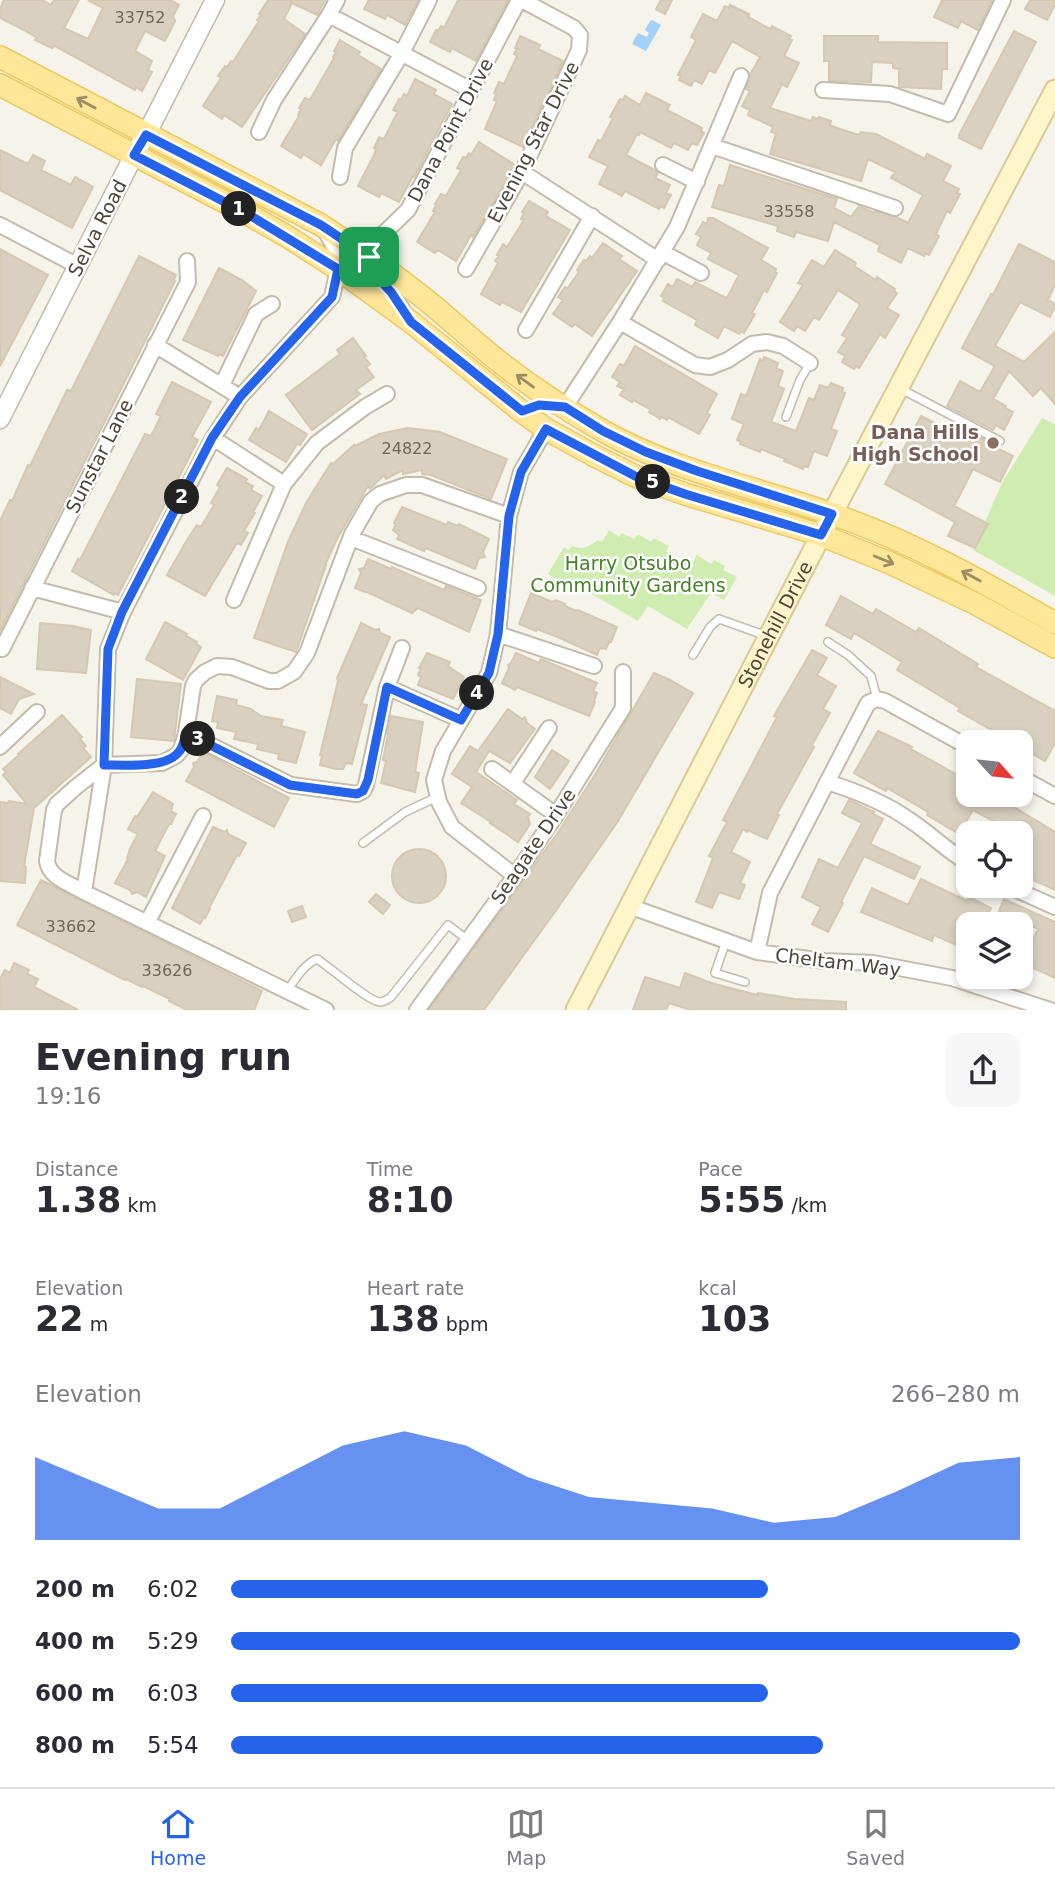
<!DOCTYPE html>
<meta charset="utf-8">
<style>
:root{--surface:#fff;--page:#f7f7f7;--text:#2b2b33;--muted:#7c7c81;--line:#e1e1e2;--accent:#2563eb}
body{margin:0;font-family:"DejaVu Sans",sans-serif;background:var(--page);color:var(--text);height:100vh;display:flex;flex-direction:column;font-size:26px;white-space:nowrap}
*{box-sizing:border-box;margin:0}
p{font-size:23px;color:var(--muted)}
.icon{flex:none;width:38px;height:38px;fill:none;stroke:currentColor;stroke-width:2;stroke-linecap:round;stroke-linejoin:round}
.map{position:relative;height:1010px;overflow:hidden}
.details{display:flex;flex-direction:column;background:var(--surface);flex:1}
.details>*{flex:none}
.needle{width:46px;rotate:117deg}
.tools{position:absolute;left:956px;top:730px;display:grid;gap:14px}
.tools a{display:grid;place-items:center;width:77px;height:77px;border-radius:14px;background:var(--surface);box-shadow:0 4px 10px #0003;font-size:35px}
.pin{position:absolute;display:grid;place-items:center;width:60px;height:60px;color:#fff;margin:-30px;border-radius:14px;box-shadow:0 4px 10px #0006}
.km{position:absolute;width:35px;height:35px;margin:-18px;border-radius:50%;background:#222;color:#fff;font-size:19px;line-height:35px;text-align:center}
.round{display:grid;place-items:center;flex:none;width:74px;height:74px;border-radius:14px;background:var(--page)}
.summary{display:flex;align-items:center;justify-content:space-between;height:119px;padding:0 35px}
h1{font-size:38px;font-weight:700;line-height:52px}
.stats{display:grid;grid-template-columns:repeat(3,1fr);gap:10px;height:119px;padding:7px 35px}
.stats div{display:grid;align-content:center}
.stats b{font-size:35px;font-weight:700}
.stats small{font-size:19px;font-weight:400}
.stats p{font-size:19px}
.chart{height:196px;padding:14px 35px}
.chart p{display:flex;justify-content:space-between}
.chart svg{width:100%;height:126px;margin-top:7px;fill:var(--accent);opacity:.7}
ul{padding:0 35px;list-style:none;font-size:23px}
li{display:grid;grid-template-columns:112px 84px 1fr;align-items:center;height:52px}
li i{height:18px;border-radius:9px;background:var(--accent)}
.dock{display:flex;justify-content:space-around;align-items:center;height:98px;border-top:2px solid var(--line);background:var(--surface);font-size:19px;color:var(--muted)}
.dock a{display:grid;justify-items:center;gap:4px}
.dock .on{color:var(--accent)}
.map>svg:first-child{display:block}
.green{fill:#cfedb1}
.water{fill:#a4d1f6}
.building{fill:#d9d0bf;stroke:#d4c8b1;stroke-width:2}
.lines{fill:none;stroke-linecap:round;stroke-linejoin:round}
.service-casing{stroke:#c3bcac;stroke-width:10}
.minor-casing{stroke:#c3bcac;stroke-width:18}
.tertiary-casing{stroke:#c3bcac;stroke-width:21}
.secondary-casing{stroke:#d9ca97;stroke-width:23}
.primary-casing{stroke:#edc962;stroke-width:24}
.service{stroke:#fff;stroke-width:7}
.minor{stroke:#fff;stroke-width:14}
.tertiary{stroke:#fff;stroke-width:18}
.secondary{stroke:#fff5cb;stroke-width:19}
.primary{stroke:#ffe79a;stroke-width:21}
.oneway{stroke:#9c8d64}
.route-casing{stroke:#fff;stroke-width:14}
.route{stroke:#2563eb;stroke-width:9}
.education-dot{fill:#8d6e63;stroke:#fff;stroke-width:2.5}
.labels{text-anchor:middle;dominant-baseline:central;stroke-width:5;stroke-linejoin:round;paint-order:stroke}
.number-label{font-size:16px;fill:#6e6759}
.street-label{font-size:19px;fill:#4b4437;stroke:#fff}
.education-label{font-size:19px;font-weight:bold;fill:#785e54;stroke:#fff;text-anchor:end}
.park-label{font-size:19px;fill:#448225;stroke:#fff}
</style>
<div class="map">
<svg width="1055" height="1010" viewBox="0 0 1055 1010">
<rect width="100%" height="100%" fill="#f6f3ea"/>
<path class="green" d="M1042 418 1055 424V596L973 550 1002 483Z
M609 530 619 537 622 533 634 539 638 534 651 542 654 538 669 546 666 552 690 566 697 555 711 564 714 560 725 566 723 570 737 577 724 600 711 593 687 629 648 606 638 621 580 587 576 592 548 574 564 547 568 550 572 546C583 550 589 547 598 540L602 542Z"/>
<path class="water" d="M652 20 661 25 646 51 632 44 638 33 647 37 649 33 645 30 650 21Z"/>
<path class="building" d="M4 0H42L51 5 54 0H79L64 28 88 39 103 8 88 0H170L179 5 173 16 175 21 165 41 145 31 135 51 152 61 148 70 152 72 142 91 136 87 135 90 55 46 52 48 35 40 37 38 24 30 0 18V9Z
M268 0H325L317 15 292 3 284 19 305 34 242 127 224 115 222 119 203 106 221 78 218 76 225 66 227 67 231 61 233 62 259 21 257 20 261 15 259 14Z
M369 0H418L405 25 387 15 385 19 364 9Z
M458 0H508L476 61 452 48 450 52 430 42 436 30 438 31 441 26 444 28Z
M661 0H672L665 14 656 9Z
M942 0H992L978 30 961 21 958 28 934 17Z
M1030 0H1055V5L1047 20 1025 9Z
M730 5 749 14 748 17 770 29 772 26 791 36 789 39 792 40 784 56 799 63 787 87 782 84 770 108 811 121 813 117 818 119 819 117 831 121 830 125 837 128 859 135 861 132 876 134 925 159 927 154 951 166 943 181 959 189 957 193 960 194 950 213 947 211 936 234 939 236 929 255 926 253 924 256 908 248 901 263 878 251 880 245 834 222 828 241 796 232 794 237 777 231 778 226 712 207 719 185 724 186 730 165 837 199 834 208 851 217 859 206 874 213 875 211 896 217 908 223 923 195 891 178 895 172 868 159 861 181 770 154 776 133 771 132 773 127 748 115 750 110 742 106 750 91 746 89 750 75 760 57 732 41 715 73 709 70 702 84 694 80 691 86 679 80 681 76 678 75 696 40 691 37 703 14 717 21 725 6 729 8Z
M1014 31 1036 42 981 149 959 138V135Z
M520 36 540 45 538 49 563 61 523 147 485 129 497 101 494 100 496 94 494 93 499 82 504 84 517 56 514 54 517 49 515 48Z
M824 36H878V42L947 43V69H942L941 89 899 87V69L893 68V63L872 62 871 82 829 81V61H824Z
M340 40 360 52 358 55 381 69 338 141 336 139 321 165 303 154 301 158 281 146 299 116 298 115 301 109 299 108 305 98 310 100 334 58 333 57 336 52 334 51Z
M415 79 436 90 434 94 452 104 414 177 413 176 399 202 381 193 379 197 358 186 374 155 376 149 374 148 379 137 384 139 394 119 398 112 393 110 399 99 401 100 404 94 407 96Z
M646 93 670 105 667 110 702 128 701 131 704 133 697 145 692 143 688 150 674 143 671 148 640 132 639 135 637 134 626 155 655 170 658 173 655 178 670 185 666 193 671 195 664 208 661 206 659 209 625 191 622 196 599 184 608 166 589 157 598 140 601 141 613 118 610 117 620 99 623 100 625 96 640 105Z
M479 142 515 165 473 237 471 235 456 261 438 250 435 253 417 242 435 212 433 211 436 205 435 204 441 194 446 196 457 177 461 170 457 168 463 157 466 158 469 153 471 155Z
M0 150 28 164 33 155 45 161 41 170 71 185 75 177 93 187 72 228 0 190Z
M529 201 548 212 546 216 570 230 521 312 502 302 500 305 481 294 498 263 495 261 499 256 497 255 503 244 507 247 524 220 521 219 524 213 522 212Z
M708 218H713L768 248 761 260 776 269 775 272 777 273 767 292 764 290 752 313 755 314 744 333 741 331 739 334 724 326 718 338 695 325 697 320 663 301 664 298 661 296 668 284 673 287 677 279 692 287 695 282 726 298 728 296 739 275 708 259 711 253 697 245 701 237 696 234 703 222 707 224Z
M603 243 622 256 619 259 637 271 592 336 575 324 572 327 553 314 563 300 558 297 565 287 567 289 579 272 577 270 584 260 586 261 590 256 592 258Z
M1019 244 1055 262V285L1048 300 1055 304V306L1050 317 1020 302 995 346 1024 362 1055 332V404L1041 388 1033 396 1009 371 993 399 1006 406 1005 408 1013 412 1004 430 996 425 993 430 947 406 960 381 980 392 995 366 962 348 991 294 993 295Z
M0 249 48 275 0 366Z
M835 250 856 263 854 266 876 280 877 277 895 289 894 291 897 293 887 308 899 315 885 338 880 334 859 368 856 366 854 369 842 362 845 356 838 352 847 338 842 335 860 305 858 303 838 290 819 320 814 317 805 331 797 326 794 331 780 322 803 285 798 283 812 260 824 267Z
M139 256 176 275 174 280 175 281 0 631V521L10 500 12 501 28 465 30 466 67 390 71 391Z
M219 268 242 280 256 291 223 356 219 354 218 356 183 340Z
M353 338 366 356 364 357 370 364 366 367 374 377 356 390 360 394 312 430 286 395 340 354 337 350Z
M635 346 717 394 707 413 710 415 699 434 668 417 667 420 662 417 660 419 649 412 651 410 633 400 632 402 620 395 624 389 617 386 620 382 612 377 620 364 624 366Z
M764 357 778 363 776 368 783 371 778 386 784 389 771 422 796 431 809 398 814 400 820 385 828 388 831 383 843 388 842 392 845 393 831 429 837 431 827 456 814 451 808 467 804 466 803 469 784 461 785 459 761 449 760 452 740 444 741 442 737 440 744 424 732 419 741 394 746 396 760 359 763 361Z
M172 382 211 402 192 437 198 440 180 475 118 595 115 593 114 595 72 571 78 559 80 560 145 434 151 436 161 416 156 414Z
M269 411 307 434 300 445 297 444 286 462 249 440 256 428 259 430Z
M921 416 958 435 961 428 987 441 986 443 1013 456 1000 482 973 469 954 506 988 524 975 548 948 536 955 522 885 484Z
M408 428 440 432 507 459 491 499 431 475 422 474V470L403 474V470L386 479 384 475 370 489 368 486 338 537 325 565H326L296 652 254 638 288 542 306 503 331 463 333 464 354 445 355 446 379 434Z
M227 468 247 479 245 482 253 486 251 490 262 496 253 512 255 513 244 531 248 533 241 545 237 543 205 596 167 575 187 540 197 525 201 527 214 505 211 503 220 487 217 485Z
M402 507 447 525 448 522 458 526 459 524 489 539 483 552 485 557 479 558 475 569 426 548 424 551 397 539 399 535 393 530 396 524 394 523Z
M368 559 391 569 392 567 444 590 446 586 481 600 469 632 418 608 412 613 367 592H365L355 588 361 573 359 569 364 568Z
M531 593 552 602 556 600 565 604V606L576 611 578 610 617 627 611 642H609L606 649 600 648 597 655 560 638 537 629 536 631 519 624Z
M841 596 873 614 876 609 916 632 919 628 978 664 976 667 1055 711V743L1045 761 1021 747 1020 742H1013L958 711 960 708 897 670 902 662 854 633 851 639 826 625Z
M165 622 187 634 186 636 197 642 196 644 201 647 183 680 146 659Z
M40 623 73 626 91 630 86 673 37 669Z
M361 623 375 630 379 629 380 633 390 637 361 704 367 705 352 764 346 763 343 769H336L320 765 322 755H320L338 681 337 678Z
M812 650 827 658 817 675 836 686 823 709 830 713 812 745 814 747 777 814 779 815 767 839 748 830 747 832 743 829 731 852 750 862 740 883 745 885 739 899 719 892 712 908 696 902 713 858 709 856 727 822 723 820 777 717 774 716Z
M427 653 450 662 448 666 464 677 453 699 418 685 421 677 418 675 421 668H419Z
M516 653 539 663 541 659 597 683 593 691 597 693 594 701 595 702 589 716 517 687 515 690 502 683 509 668 508 665 511 663Z
M654 673 670 680 693 693 618 821 557 909 484 1010H429L557 834 596 773Z
M0 677 34 694 19 699 11 714 0 708Z
M137 679 181 684 174 741 131 737Z
M217 696 237 700 236 705 251 709 261 716 283 720 281 726 305 732 296 763 278 759 279 754 257 749 258 744 234 739 236 732 217 728 218 722 212 721Z
M508 709 522 719 525 717 527 723 535 729 510 763 489 751 476 772 517 800 514 804 530 814 528 817 530 824 518 842 490 823 491 822 461 803 472 787 452 774 470 746 478 751Z
M62 715 82 737 80 739 86 746 83 748 91 757 34 808 24 866 26 867 25 883 0 881V802L8 803 9 801 27 804 3 775 6 772 3 769 19 755 18 754Z
M391 716 423 722 415 772 419 773 415 792 381 783 386 761 383 760 388 734H387Z
M878 731 906 744 912 747 911 749 968 781V794H992L1055 832V890L1020 874V833H1015L973 810 959 834 927 815 928 812 887 788 886 791 854 773Z
M552 750 569 761 550 789 535 777Z
M203 752 289 798 274 827 186 781 194 767 193 763 197 762Z
M153 792 173 804 171 811 176 814 171 824H169L155 851 165 856 146 897 137 892 132 894 130 890 115 883 128 859 127 858 130 849 138 834 128 829 135 816 137 817Z
M849 800 874 812 873 814 883 819 870 844 920 867 914 879 864 856 841 902 843 903 828 932 812 924 821 907 802 897 819 859 838 868 862 823 842 813Z
M213 827 224 832 227 830 228 834 246 843 239 856 237 855 209 908 210 909 205 918 204 917 200 924 172 908Z
M392 876a27 27 0 1 1 54 0a27 27 0 1 1-54 0Z
M921 879 967 901 969 897 991 908 984 924H968V950L934 935 932 941 861 912 872 888 908 905Z
M41 880 262 991 254 1010H187L169 1001 170 999 143 986 142 987 126 979 125 980 17 925Z
M376 894 390 905 383 914 369 902Z
M1004 899 1055 922V978L1020 962V944L1029 948 1038 929 999 911Z
M302 906 306 917 292 922 288 911Z
M14 963 29 970 27 974 38 979 34 987 78 1010H0V979L5 970 10 973Z
M685 973 711 983 757 995 758 993 795 999 846 1002V1010H691L669 1003 666 1010H633L645 977 680 988Z"/>
<g class="lines">
<g class="service-casing">
<path id="service" d="M899 388 1000 441
M786 417 800 380 810 363
M828 642 848 655 871 676 877 699
M693 655 710 627 719 619 767 636
M363 843 405 812 437 797
M726 941 715 973 745 982
M287 991C295 980 304 964 317 959 330 967 369 1002 380 1002 384 1002 388 999 391 997L448 925 468 940"/>
</g>
<g class="minor-casing">
<path id="minor" d="M329 15 471 90
M823 90 890 94 948 114 1003 0
M259 132 274 100 329 15 337 0
M712 146 895 208
M663 165 697 182
M522 172 658 260
M340 177 345 148 402 53 429 0
M0 225 78 266
M662 252 701 273
M466 269 522 172 579 50 580 35 574 28 522 0
M404 312 391 292 372 272 369 257 380 237 408 210 519 0
M620 322 695 365 710 367 728 360 752 344 767 342 783 346 810 363
M526 330 592 216
M155 345 240 397
M222 385 256 314 272 304
M565 407 620 322 677 227 741 76
M213 438 284 484
M351 538 478 588
M32 588 123 612
M234 600 284 484 317 443 365 407 387 394
M498 634 594 666
M2 649 188 282 187 261
M387 687 461 720
M186 733 291 785 357 794 363 791 366 785 387 687 402 648
M0 747 37 712
M492 769 556 815
M1020 777 1055 796
M827 782C856 791 886 803 911 821 931 834 947 851 968 863
M513 783 549 728
M515 876 452 827 439 802 434 780 443 751 489 673 498 634 509 516 521 472 546 429
M1008 886 1055 907
M84 892 104 765 108 649 123 612 213 438 240 397 332 297 338 269V254L326 232
M629 906 757 952 824 961 873 963 952 978 1050 1010
M147 923 203 816
M757 952 770 893 868 703 877 699 885 701 968 747
M326 1010 84 892C71 884 49 878 47 861L54 810 57 804 76 787 104 765 162 763 177 755 181 750 186 733 193 686 196 680 205 672 217 666 232 667 269 681H278L294 672 307 653 352 534 371 501 380 494 406 485H422L509 516
M417 1010 515 876 556 815 623 708V672"/>
</g>
<g class="tertiary-casing">
<path id="tertiary" d="M0 419 134 155 146 135 215 0"/>
</g>
<g class="secondary-casing">
<g id="secondary">
<path id="s1" d="M576 1010 821 535 1055 90"/>
</g>
</g>
<g class="primary-casing">
<path id="primary" d="M0 57 321 225C357 248 392 273 425 299 451 320 475 343 502 364 533 388 568 411 603 431 674 471 755 487 832 514 911 541 983 582 1055 623
M0 85 246 213 288 237 338 269 411 322 521 411 546 429 593 455 635 476 685 494 821 535 890 563 976 604 1055 647"/>
</g>
<use href="#service" class="service"/>
<use href="#minor" class="minor"/>
<use href="#tertiary" class="tertiary"/>
<use href="#secondary" class="secondary"/>
<use href="#primary" class="primary"/>
</g>
<defs><path id="oneway-shaft" d="M-6 0H5M1.5-3L5.5 0L1.5 3" fill="none" stroke-width="1.6" stroke-linecap="round" stroke-linejoin="round" transform="scale(1.75)"/></defs>
<g class="oneway">
<use href="#oneway-shaft" transform="translate(86 103) rotate(-152)"/>
<use href="#oneway-shaft" transform="translate(525 381) rotate(-144)"/>
<use href="#oneway-shaft" transform="translate(884 560) rotate(22)"/>
<use href="#oneway-shaft" transform="translate(971 576) rotate(-151)"/>
</g>
<g class="lines">
<g class="route-casing">
<path id="route" d="M146 135 321 225 369 257 372 272 391 292 411 322 522 411 539 405 565 407 603 431 646 452 697 471 832 514 821 535 685 494 635 476 546 429 521 472 509 516 498 634 489 673 461 720 387 687 368 780 363 791 357 794 290 785 186 733C184 741 183 749 177 754 164 768 123 765 104 765L108 649 122 612 212 438 240 397 332 297 338 269 246 213 134 155Z"/>
</g>
<use href="#route" class="route"/>
</g>
<circle class="education-dot" cx="993" cy="443" r="7"/>
<g class="labels">
<g class="number-label">
<text x="140" y="17">33752</text>
<text x="789" y="211">33558</text>
<text x="407" y="448">24822</text>
<text x="71" y="926">33662</text>
<text x="167" y="970">33626</text>
</g>
<g class="street-label">
<text transform="translate(450 130) rotate(-62)">Dana Point Drive</text>
<text transform="translate(533 142) rotate(-63)">Evening Star Drive</text>
<text transform="translate(97 228) rotate(-63)">Selva Road</text>
<text transform="translate(99 456) rotate(-63)">Sunstar Lane</text>
<text stroke="none"><textPath href="#s1" startOffset="434">Stonehill Drive</textPath></text>
<text transform="translate(533 846) rotate(-56)">Seagate Drive</text>
<text transform="translate(838 962) rotate(7)">Cheltam Way</text>
</g>
<g class="education-label">
<text x="979" y="432">Dana Hills<tspan x="979" dy="22">High School</tspan></text>
</g>
<g class="park-label">
<text x="628" y="563">Harry Otsubo<tspan x="628" dy="22">Community Gardens</tspan></text>
</g>
</g>
</svg>
<div class="tools">
<a><svg class="needle" viewBox="-14 -14 28 28"><path d="M0-13l5 13h-10z" fill="#e53935"/><path d="M0 13l5-13h-10z" fill="#7c7c81"/></svg></a>
<a><svg class="icon" aria-label="locate" viewBox="0 0 24 24"><circle cx="12" cy="12" r="6"/><path d="M12 2v4M12 18v4M2 12h4M18 12h4"/></svg></a>
<a><svg class="icon" aria-label="layers" viewBox="0 0 24 24"><path d="M12 4l9 5-9 5-9-5zM3 14l9 5 9-5"/></svg></a>
</div>
<div class="pin" style="left:369px;top:257px;background:#1e9e55"><svg class="icon" aria-label="arrive" viewBox="0 0 24 24"><path d="M6 21V4h12l-3 4 3 4H6"/></svg></div>
<b class="km" style="left:239px;top:209px">1</b>
<b class="km" style="left:182px;top:497px">2</b>
<b class="km" style="left:198px;top:739px">3</b>
<b class="km" style="left:477px;top:693px">4</b>
<b class="km" style="left:653px;top:482px">5</b>
</div>
<section class="details">
<div class="summary"><div><h1>Evening run</h1><p>19:16</p></div><a class="round"><svg class="icon" aria-label="share" viewBox="0 0 24 24"><path d="M12 15V3M7 8l5-5 5 5M5 13v7h14v-7"/></svg></a></div>
<div class="stats">
<div><p>Distance</p><b>1.38<small> km</small></b></div>
<div><p>Time</p><b>8:10</b></div>
<div><p>Pace</p><b>5:55<small> /km</small></b></div>
</div>
<div class="stats">
<div><p>Elevation</p><b>22<small> m</small></b></div>
<div><p>Heart rate</p><b>138<small> bpm</small></b></div>
<div><p>kcal</p><b>103</b></div>
</div>
<div class="chart"><p><span>Elevation</span>266–280 m</p>
<svg viewBox="0 0 160 44" preserveAspectRatio="none"><path d="M0 44V15L10 24L20 33L30 33L40 22L50 11L60 6L70 11L80 22L90 29L100 31L110 33L120 38L130 36L140 27L150 17L160 15V44z"/></svg>
</div>
<ul>
<li><b>200 m</b>6:02<i style="width:68%"></i></li>
<li><b>400 m</b>5:29<i style="width:100%"></i></li>
<li><b>600 m</b>6:03<i style="width:68%"></i></li>
<li><b>800 m</b>5:54<i style="width:75%"></i></li>
</ul>
</section>
<nav class="dock">
<a class="on"><svg class="icon" aria-label="home" viewBox="0 0 24 24"><path d="M3 11l9-7 9 7M6 9v11h12V9"/></svg>Home</a>
<a><svg class="icon" aria-label="map" viewBox="0 0 24 24"><path d="M3 6l6-2 6 2 6-2v14l-6 2-6-2-6 2zM9 4v14M15 6v14"/></svg>Map</a>
<a><svg class="icon" aria-label="saved" viewBox="0 0 24 24"><path d="M7 4h10v16l-5-4-5 4z"/></svg>Saved</a>
</nav>
